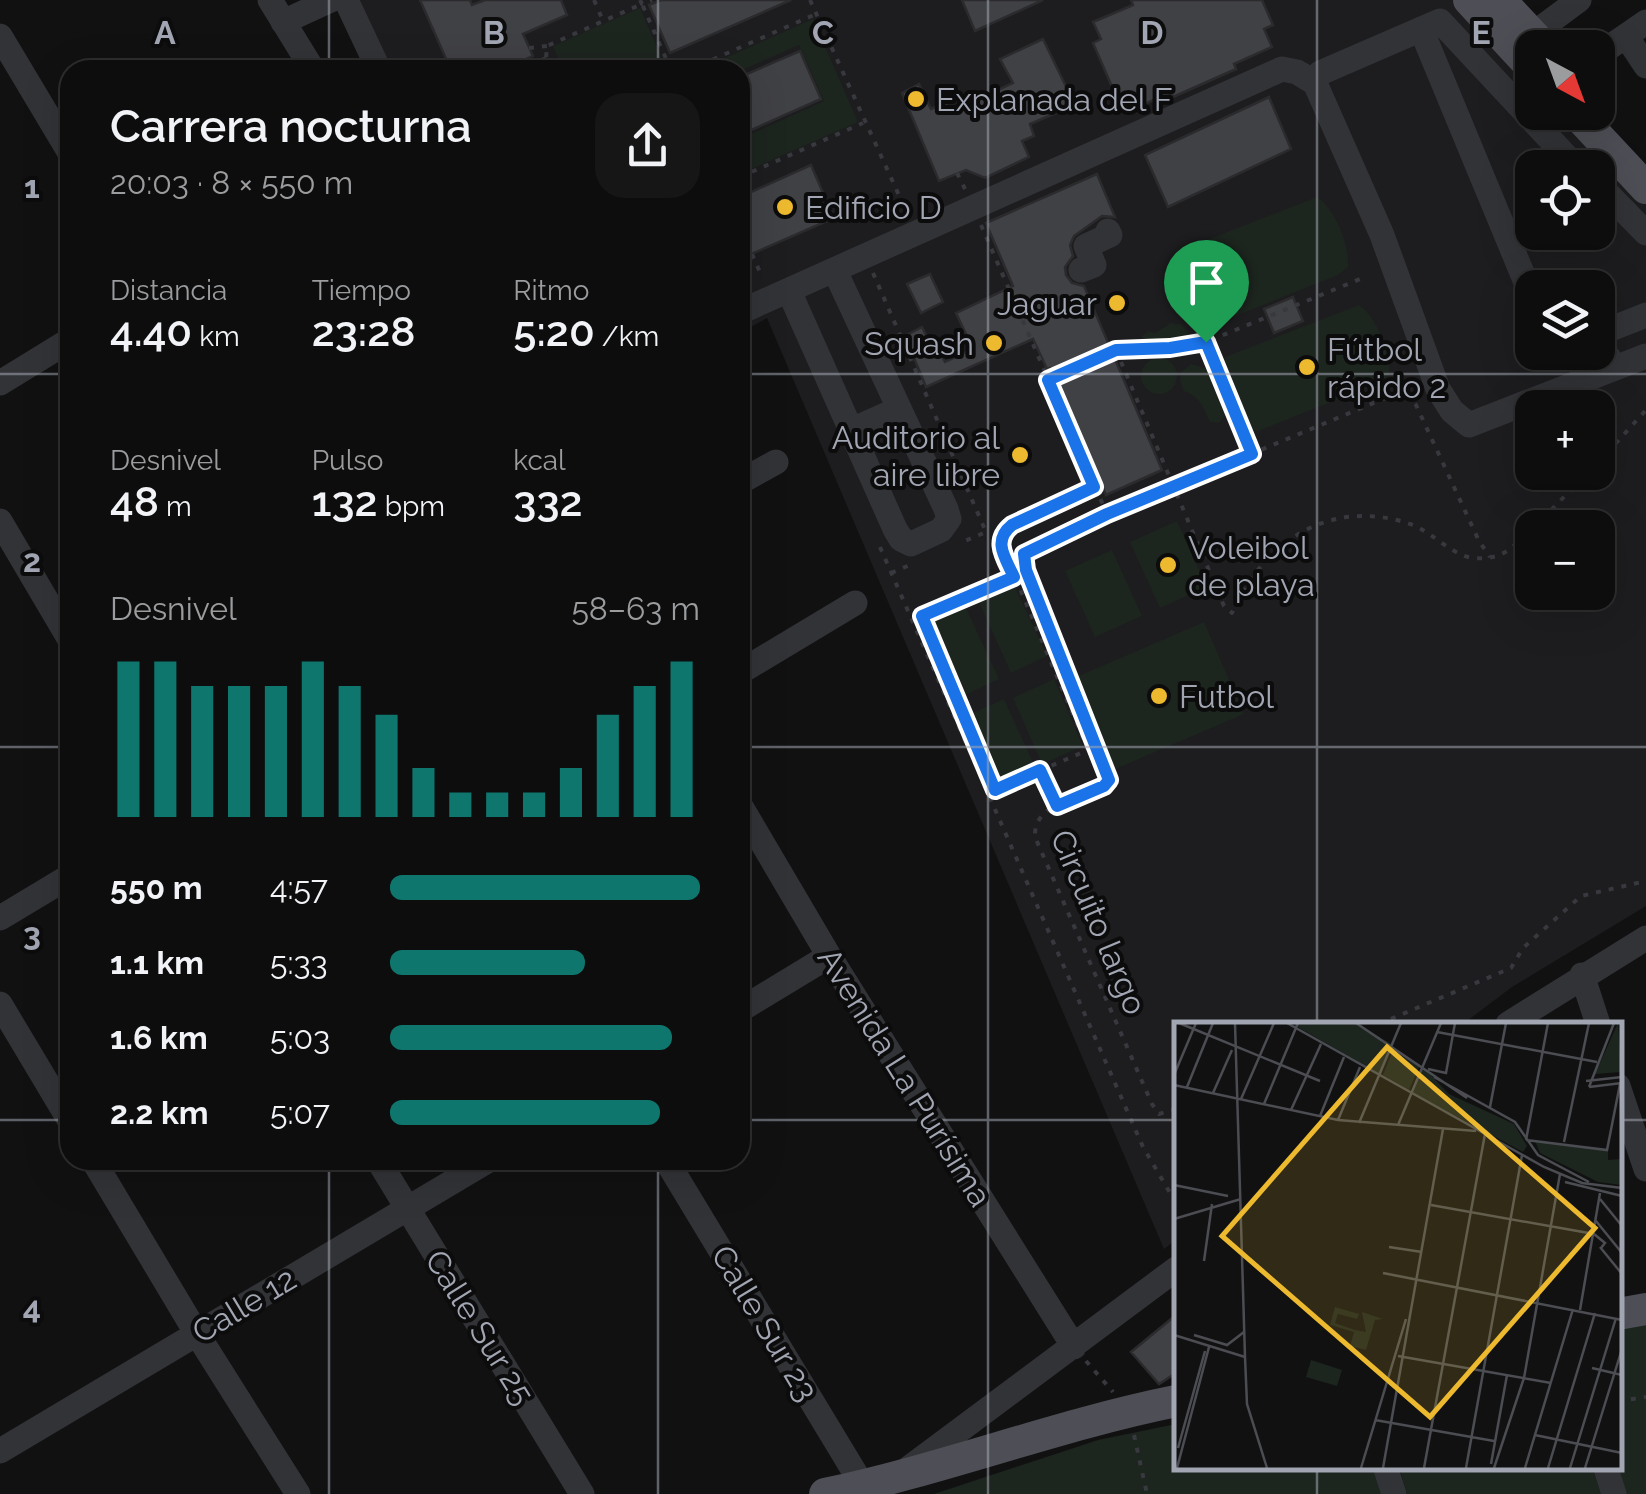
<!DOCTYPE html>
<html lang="es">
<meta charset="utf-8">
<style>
:root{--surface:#0d0d0e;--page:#161617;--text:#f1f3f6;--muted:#9a9c9e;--line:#2d2d2e;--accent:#0f766e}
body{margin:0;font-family:Raleway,sans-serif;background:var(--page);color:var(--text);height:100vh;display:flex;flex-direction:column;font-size:38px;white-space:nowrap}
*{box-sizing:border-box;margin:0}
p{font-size:32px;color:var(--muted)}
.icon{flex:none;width:55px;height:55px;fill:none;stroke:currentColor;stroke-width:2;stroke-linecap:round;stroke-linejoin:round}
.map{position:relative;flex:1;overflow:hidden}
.details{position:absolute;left:60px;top:60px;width:690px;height:1110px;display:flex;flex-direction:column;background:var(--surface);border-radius:30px;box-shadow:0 10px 40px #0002,0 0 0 2px var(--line)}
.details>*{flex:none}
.needle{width:65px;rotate:139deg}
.tools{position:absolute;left:1515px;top:30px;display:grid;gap:20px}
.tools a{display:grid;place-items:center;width:100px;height:100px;border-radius:20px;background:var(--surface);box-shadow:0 10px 40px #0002,0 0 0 2px var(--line);font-size:50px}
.pin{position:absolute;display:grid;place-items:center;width:85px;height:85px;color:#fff;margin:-102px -42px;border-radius:50% 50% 50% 0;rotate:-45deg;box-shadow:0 0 10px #0007}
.pin .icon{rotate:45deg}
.round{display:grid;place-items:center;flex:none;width:105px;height:105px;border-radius:30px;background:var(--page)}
.headline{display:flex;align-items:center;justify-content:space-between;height:170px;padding:0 50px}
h1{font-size:45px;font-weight:600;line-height:75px}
.stats{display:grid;grid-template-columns:repeat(3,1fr);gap:15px;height:170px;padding:10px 50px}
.stats div{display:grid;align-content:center}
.stats b{font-size:42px;font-weight:600}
.stats small{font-size:28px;font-weight:400}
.stats p{font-size:28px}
.chart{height:280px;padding:20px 50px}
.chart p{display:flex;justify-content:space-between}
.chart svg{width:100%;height:180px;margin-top:10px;stroke:var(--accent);stroke-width:6}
ul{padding:0 50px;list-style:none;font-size:32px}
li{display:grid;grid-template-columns:160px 120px 1fr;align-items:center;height:75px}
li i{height:25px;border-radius:12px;background:var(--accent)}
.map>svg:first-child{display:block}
.built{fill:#1d1d1f;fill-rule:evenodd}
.green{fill:#1d251f}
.building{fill:#404145;stroke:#2b2b2e;stroke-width:2.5}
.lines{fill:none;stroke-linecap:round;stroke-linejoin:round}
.path{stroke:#38393e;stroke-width:4;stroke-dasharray:5 8;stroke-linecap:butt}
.minor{stroke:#323337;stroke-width:25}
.major{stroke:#4e4f56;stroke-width:32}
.route-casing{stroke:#fff;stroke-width:20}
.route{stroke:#1a73e8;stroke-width:12}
.grid{fill:none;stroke:#a2a6b3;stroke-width:2.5;stroke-opacity:0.55}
.poi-dot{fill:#edb92e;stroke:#0c0c0d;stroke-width:4}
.labels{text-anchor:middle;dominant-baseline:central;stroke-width:8;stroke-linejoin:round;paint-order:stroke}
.poi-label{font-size:32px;fill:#a2a6b3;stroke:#0c0c0d;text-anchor:start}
.street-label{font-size:32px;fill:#a2a6b3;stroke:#0c0c0d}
.inset-road{fill:none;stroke:#4b4d52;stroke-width:2.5}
.view{fill:#edb92e;fill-opacity:0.15;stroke:#edb92e;stroke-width:5}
.inset-edge{fill:none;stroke:#a2a6b3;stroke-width:5}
.grid-label{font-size:32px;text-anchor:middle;font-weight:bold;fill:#a2a6b3;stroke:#0c0c0d;stroke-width:8;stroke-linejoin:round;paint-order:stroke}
</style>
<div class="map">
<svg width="1646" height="1494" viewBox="0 0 1646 1494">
<rect width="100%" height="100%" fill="#111112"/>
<path class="built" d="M355 0H1457L1532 83V112L1560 113 1646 203V906L1512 987 1463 1024H1176V1240L1164 1249 767 318 740 333V70H389ZM1532 168H1598V232H1532ZM1532 288H1598V352H1532ZM1532 408H1598V472H1532ZM1532 528H1598V592H1532Z"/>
<path class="green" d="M640 8 667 70H563L553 46Z
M813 19 858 122 740 174V139L824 101 799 45 740 71 698 70Z
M1317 197C1335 208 1350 246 1348 267L1338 275 1216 324 1206 320 1180 257 1184 249Z
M1359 305C1376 316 1392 354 1389 375L1379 383 1258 431 1248 428 1224 372 1225 357Z
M1171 323 1180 324 1189 332 1181 347 1143 343 1142 336 1149 331 1155 333Z
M1141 376a18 18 0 1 1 36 0a18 18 0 1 1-36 0Z
M1191 364 1208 369 1216 391 1228 406 1227 414 1219 423 1210 422C1203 408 1201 397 1184 391L1180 381 1181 372Z
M1177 521 1207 587 1160 608 1130 542Z
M1112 550 1142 616 1095 637 1065 571Z
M1013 583 1047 656 1011 673 978 600Z
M965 606 999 679 963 696 930 623Z
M1204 622 1244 714 1113 770 1074 678Z
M1054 679 1083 746 1042 764 1013 698Z
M1004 699 1035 767 999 784 968 715Z
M1646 1322V1494H1624L1612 1467 1618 1466 1619 1330Z
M1176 1424V1466L1374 1467 1384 1494H934L1098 1440Z
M1399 1467H1592L1601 1494H1407Z"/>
<path class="building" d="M420 0H470L472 5 485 0H561L567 15 523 34 533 56 502 70H451Z
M661 0H791L670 53 649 5Z
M962 0H1043L975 31Z
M1131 0H1262L1273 25 1264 29 1272 47 1234 64 1236 69 1173 97 1171 92 1132 110 1124 92 1116 96 1093 43 1101 39 1093 22 1133 5Z
M1043 39 1075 105 1030 124 1034 136 1022 141 1029 157 985 178 966 170 939 181 902 93 919 84 931 109 942 104 958 109 1013 83 1000 59Z
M800 51 821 99 740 135V77Z
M1269 97 1291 149 1168 207 1145 155Z
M811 165 834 218 740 259V197Z
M1097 174 1115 217 1102 216 1074 236 1070 245 1073 256 1065 267 1066 275 1072 283 1084 286 1162 470 1106 495 1050 368 1047 369 1033 339 926 387 905 336 922 327 937 357 941 355 945 362 973 349 956 313 1013 286 986 223Z
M930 274 943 302 921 313 907 284Z
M1293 297 1303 321 1274 333 1264 309Z
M1176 1315V1373L1159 1384 1131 1352Z"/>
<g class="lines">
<path class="path" d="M594 0 603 21
M640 0 642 4 652 0
M810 0 908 215
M529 48 547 46
M519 70 546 58
M545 70 547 46 642 4 671 70
M689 70 816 14
M957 173 965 189
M740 177 863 123
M981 225 1107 514
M752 254 762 277
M873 273 986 532 960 543
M1206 343 1252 455
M1116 350 1224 606 1232 613C1264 540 1333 496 1413 525 1433 533 1454 557 1474 558 1505 560 1512 547 1532 528
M1049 380 1116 350 1171 348 1206 342 1365 277
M1598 463 1646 410
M1533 528 1589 472
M880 547 1143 1147 1176 1203
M891 573 910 565
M1014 577 921 617 995 790 1088 750 999 539 1011 525 1094 487
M1040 770 1057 805
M1379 1024 1511 968 1523 948 1581 896 1646 881
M1176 1109 1159 1114 1152 1104 1035 837C1033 804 1078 797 1104 786L1109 780 1027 570 1024 554 1107 514 1400 392 1416 405 1479 541 1490 557
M1086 1361 1113 1392
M1618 1401 1646 1397
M1134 1435 1147 1494"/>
<path class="minor" d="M270 0 313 70
M346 0 379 70
M283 22 331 0
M1421 29 1532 297
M1533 34 1579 0
M0 36 70 153
M1626 36 1646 66
M1598 55 1646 22
M1577 168 1440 21 1320 73 1315 83 1382 235 1438 389 1452 411 1469 425 1646 356
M1598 184 1646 233
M1081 270 1094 265 1086 246 1110 235 1108 231
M789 291 895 529 901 539 911 544 941 530 949 519 946 509 835 271
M740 312 1282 69 1297 72 1315 83
M1598 334 1646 315
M1559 352 1586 367 1609 358
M0 383 70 340
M852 430 899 409
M740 482 776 462
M0 521 70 640
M740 672 855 603
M740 805 829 956 1074 1347
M0 918 70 876
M1582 975 1598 1024
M0 1004 70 1121
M740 1010 829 956
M1508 1024 1646 938
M1618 1086 1646 1169
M93 1160 197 1334 298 1494
M378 1160 582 1494
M666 1160 863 1486
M0 1451 489 1160
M1385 1466 1394 1494
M1605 1466 1614 1494
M909 1468 1176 1269"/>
<path class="major" d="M1469 0 1532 68
M1500 0 1545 48
M1575 112 1646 188
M1618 1314 1646 1309
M825 1494C944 1469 1057 1425 1176 1401"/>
</g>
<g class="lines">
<g class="route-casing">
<path id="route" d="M1206 342 1252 454 1107 514 1024 554 1026 570 1109 780 1104 786 1057 806 1040 770 995 790 922 616 1014 577C1005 557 992 541 1012 525L1094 487 1048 380 1116 350 1170 348Z"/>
</g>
<use href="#route" class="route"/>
</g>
<path class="grid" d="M329 0V70M658 0V70M988 0V1494M1317 0V1024M0 374H70M740 374H1646M0 747H70M740 747H1646M0 1120H70M740 1120H1176M1618 1120H1646M329 1160V1494M658 1160V1494M1317 1466V1494"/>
<g class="poi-dot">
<circle cx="916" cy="99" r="10"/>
<circle cx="785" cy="207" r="10"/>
<circle cx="1117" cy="303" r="10"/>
<circle cx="994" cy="343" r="10"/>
<circle cx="1307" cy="367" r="10"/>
<circle cx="1020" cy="455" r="10"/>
<circle cx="1168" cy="565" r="10"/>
<circle cx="1159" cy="696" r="10"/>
</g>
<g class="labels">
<g class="poi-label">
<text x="936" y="99">Explanada del F</text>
<text x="805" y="207">Edificio D</text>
<text x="1097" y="303" text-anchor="end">Jaguar</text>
<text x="974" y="343" text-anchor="end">Squash</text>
<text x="1327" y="349">Fútbol<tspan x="1327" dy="37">rápido 2</tspan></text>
<text x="1000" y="437" text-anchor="end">Auditorio al<tspan x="1000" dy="37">aire libre</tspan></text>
<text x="1188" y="547">Voleibol<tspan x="1188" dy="37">de playa</tspan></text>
<text x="1179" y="696">Futbol</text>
</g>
<g class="street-label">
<text transform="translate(1099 922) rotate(67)">Circuito largo</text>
<text transform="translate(905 1077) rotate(58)">Avenida La Purísima</text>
<text transform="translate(244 1305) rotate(-31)">Calle 12</text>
<text transform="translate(765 1323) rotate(59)">Calle Sur 23</text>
<text transform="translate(480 1327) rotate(58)">Calle Sur 25</text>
</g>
</g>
<g transform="translate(1174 1022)">
<rect width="448" height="448" fill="#111112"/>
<path d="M117 1H182L217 22 207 53ZM444 1 447 50 421 52ZM219 28 246 43 235 68 209 53ZM249 45 275 72 340 102 353 124 349 130 239 71ZM361 119 434 129V138L447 137V163L424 160 366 131ZM161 285 185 292 183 297 164 292 161 301 181 308 192 310 188 290 209 297 201 298 192 328 176 324 180 310 156 303ZM137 338 168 348 163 364 132 355Z" fill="#1d251f"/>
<path class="inset-road" d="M5 1 146 59M113 1 370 145 408 161 448 166M182 1 293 76M263 10 423 40M254 47 272 51 281 1M0 53 22 1M260 55 341 100 364 133 415 160M412 59 448 55M0 63 164 98 302 109M13 65 39 1M415 65 440 1M415 65 448 61M39 71 58 28M67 77 100 1M90 82 124 1M316 85 332 1M117 88 147 22M146 94 170 35M164 98 186 45M185 101 227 1M224 103 267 1M352 118 433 128 446 62M352 118 374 1M390 120 415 1M391 160 448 174M0 163 54 174M426 177 448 204M257 183 420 212 431 221 427 226M0 197 67 177M422 199 448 231M215 225 248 230M426 225 448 252M30 239 38 182M209 251 448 298M406 288 426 171M0 313 71 335 61 1M20 313 53 323 70 310M224 334 377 361M71 335 73 382 93 446M418 346 448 353M201 398 320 419M361 413 448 431M4 426 31 329M317 442 333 353M3 446 35 325M187 446 232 297M209 446 269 107M250 446 311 112M292 446 348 133M320 446 350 356 386 152M351 446 399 287M374 446 421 291M396 446 442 296M411 446 448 327"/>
<path class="view" d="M213 25 421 206 256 395 48 214Z"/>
<rect width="448" height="448" class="inset-edge"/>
</g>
<g class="grid-label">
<text x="165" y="44">A</text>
<text x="494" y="44">B</text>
<text x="823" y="44">C</text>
<text x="1152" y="44">D</text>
<text x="1481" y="44">E</text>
<text x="32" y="198">1</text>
<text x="32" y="572">2</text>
<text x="32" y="945">3</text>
<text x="32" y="1319">4</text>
</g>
</svg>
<div class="tools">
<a><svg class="needle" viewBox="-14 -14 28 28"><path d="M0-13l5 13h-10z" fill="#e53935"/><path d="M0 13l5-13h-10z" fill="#9a9c9e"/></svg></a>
<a><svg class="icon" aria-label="locate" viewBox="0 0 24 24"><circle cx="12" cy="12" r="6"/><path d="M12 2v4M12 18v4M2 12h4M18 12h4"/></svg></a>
<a><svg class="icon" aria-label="layers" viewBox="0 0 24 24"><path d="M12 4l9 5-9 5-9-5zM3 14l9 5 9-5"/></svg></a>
<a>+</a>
<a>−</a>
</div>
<div class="pin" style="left:1206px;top:342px;background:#1e9e55"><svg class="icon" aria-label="arrive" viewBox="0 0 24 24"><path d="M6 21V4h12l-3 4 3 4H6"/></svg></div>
<section class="details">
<div class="headline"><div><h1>Carrera nocturna</h1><p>20:03 · 8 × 550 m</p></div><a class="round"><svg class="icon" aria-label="share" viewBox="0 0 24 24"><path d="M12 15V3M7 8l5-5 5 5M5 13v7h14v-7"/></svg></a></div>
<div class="stats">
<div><p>Distancia</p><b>4.40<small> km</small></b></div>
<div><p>Tiempo</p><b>23:28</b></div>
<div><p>Ritmo</p><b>5:20<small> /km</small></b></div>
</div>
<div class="stats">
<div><p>Desnivel</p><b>48<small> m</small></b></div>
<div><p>Pulso</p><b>132<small> bpm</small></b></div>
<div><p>kcal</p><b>332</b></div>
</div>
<div class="chart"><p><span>Desnivel</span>58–63 m</p>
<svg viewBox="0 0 160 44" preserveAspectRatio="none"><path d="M5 44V6M15 44V6M25 44V12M35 44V12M45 44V12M55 44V6M65 44V12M75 44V19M85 44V32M95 44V38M105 44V38M115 44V38M125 44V32M135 44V19M145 44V12M155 44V6"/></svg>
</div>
<ul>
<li><b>550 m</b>4:57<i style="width:100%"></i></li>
<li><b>1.1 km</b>5:33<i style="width:63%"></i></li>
<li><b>1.6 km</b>5:03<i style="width:91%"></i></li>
<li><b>2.2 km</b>5:07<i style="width:87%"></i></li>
</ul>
</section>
</div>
